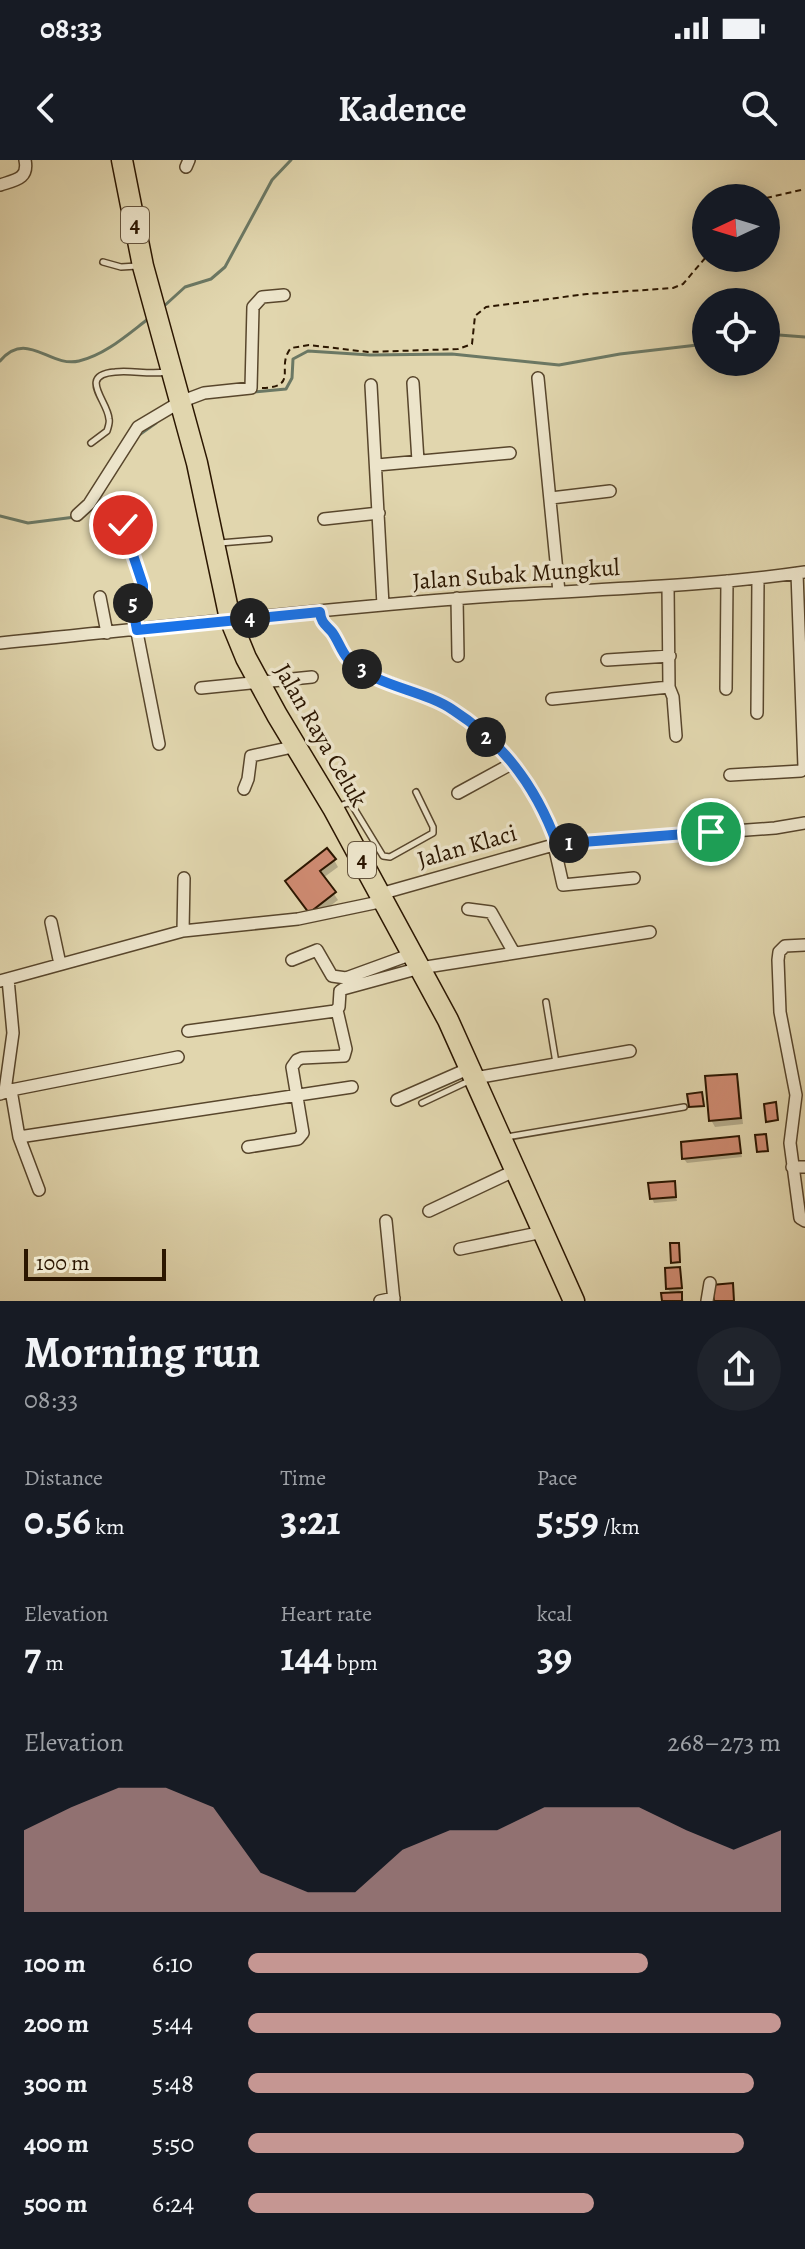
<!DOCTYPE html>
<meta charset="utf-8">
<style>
:root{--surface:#171b24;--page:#20242c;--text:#f1f3f6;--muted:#9ea1a6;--accent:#c59692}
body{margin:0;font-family:Alegreya,serif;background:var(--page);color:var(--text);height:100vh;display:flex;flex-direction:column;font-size:30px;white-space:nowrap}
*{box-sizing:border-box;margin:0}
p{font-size:26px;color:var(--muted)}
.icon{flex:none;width:44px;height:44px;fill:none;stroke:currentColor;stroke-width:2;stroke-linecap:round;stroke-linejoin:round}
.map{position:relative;height:1141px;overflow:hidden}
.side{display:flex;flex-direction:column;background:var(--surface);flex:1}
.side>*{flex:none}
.needle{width:52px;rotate:266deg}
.buttons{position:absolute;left:692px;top:24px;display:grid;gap:16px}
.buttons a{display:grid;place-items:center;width:88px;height:88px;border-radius:50%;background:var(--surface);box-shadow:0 4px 20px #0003;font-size:40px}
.scale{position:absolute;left:24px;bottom:20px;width:142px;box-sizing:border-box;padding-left:8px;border:4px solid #2b1600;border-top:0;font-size:22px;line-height:28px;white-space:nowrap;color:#2b1600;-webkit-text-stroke:6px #ece4ca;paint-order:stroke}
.pin{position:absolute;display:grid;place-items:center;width:68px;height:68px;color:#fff;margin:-34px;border:4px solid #fff;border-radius:50%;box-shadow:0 2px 8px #0007}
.km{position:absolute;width:40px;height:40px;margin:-20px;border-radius:50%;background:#222;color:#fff;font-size:22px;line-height:40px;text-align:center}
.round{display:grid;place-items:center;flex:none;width:84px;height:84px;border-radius:42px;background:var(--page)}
.overview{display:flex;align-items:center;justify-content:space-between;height:136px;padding:0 24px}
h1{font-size:44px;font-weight:600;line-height:60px}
.stats{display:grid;grid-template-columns:repeat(3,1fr);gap:12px;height:136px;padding:8px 24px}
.stats div{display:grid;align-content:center}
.stats b{font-size:40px;font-weight:600}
.stats small{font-size:22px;font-weight:400}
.stats p{font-size:22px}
.chart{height:224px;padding:16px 24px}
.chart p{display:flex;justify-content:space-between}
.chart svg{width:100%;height:144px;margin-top:8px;fill:var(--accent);opacity:.7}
ul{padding:0 24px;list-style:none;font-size:26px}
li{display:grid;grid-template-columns:128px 96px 1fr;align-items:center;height:60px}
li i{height:20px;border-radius:10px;background:var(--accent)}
.status{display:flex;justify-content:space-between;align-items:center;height:56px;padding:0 40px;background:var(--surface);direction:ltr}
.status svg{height:22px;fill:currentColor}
header{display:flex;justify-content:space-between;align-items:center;height:104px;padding:0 24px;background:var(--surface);font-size:36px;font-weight:600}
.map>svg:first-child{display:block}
.shadow{fill:#0003}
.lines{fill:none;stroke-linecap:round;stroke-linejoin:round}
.stream{stroke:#6b7864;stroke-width:3}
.building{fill:#cf8b72;stroke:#2b1600;stroke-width:2}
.lane-casing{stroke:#58462c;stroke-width:8}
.street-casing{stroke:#58462c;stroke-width:14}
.highway-casing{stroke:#2b1600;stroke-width:23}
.path{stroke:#2b1600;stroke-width:2;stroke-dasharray:6 4;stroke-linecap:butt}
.lane{stroke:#ece4ca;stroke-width:5}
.street{stroke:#ece4ca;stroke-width:11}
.highway{stroke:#e1d6ae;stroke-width:20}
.route-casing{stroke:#fff;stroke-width:16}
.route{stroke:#1a73e8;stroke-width:10}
.labels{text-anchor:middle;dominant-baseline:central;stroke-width:7;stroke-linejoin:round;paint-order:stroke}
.shield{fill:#ece4ca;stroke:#65543d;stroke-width:2}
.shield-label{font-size:22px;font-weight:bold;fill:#2b1600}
.street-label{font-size:24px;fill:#2b1600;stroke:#ece4ca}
</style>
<div class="status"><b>08:33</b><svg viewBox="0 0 49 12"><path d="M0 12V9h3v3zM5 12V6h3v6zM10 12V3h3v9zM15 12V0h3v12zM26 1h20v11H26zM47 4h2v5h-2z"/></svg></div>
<header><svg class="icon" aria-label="back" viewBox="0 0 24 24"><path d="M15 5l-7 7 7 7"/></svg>Kadence<svg class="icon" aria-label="search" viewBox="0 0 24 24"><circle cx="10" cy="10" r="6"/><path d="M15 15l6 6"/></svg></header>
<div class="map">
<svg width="805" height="1141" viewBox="0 0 805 1141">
<rect width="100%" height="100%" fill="#e1d6ae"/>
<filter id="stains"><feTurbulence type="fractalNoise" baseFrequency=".0025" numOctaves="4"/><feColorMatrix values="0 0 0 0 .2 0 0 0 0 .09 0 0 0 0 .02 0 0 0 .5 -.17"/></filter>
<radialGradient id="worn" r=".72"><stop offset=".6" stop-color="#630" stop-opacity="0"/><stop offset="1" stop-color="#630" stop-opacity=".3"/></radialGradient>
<path class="shadow" d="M334 700 338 707 323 718 338 740 314 758 287 721Z
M736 916 739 922 743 964 715 967 711 960Z
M738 978 742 997 687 1003 684 999Z
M673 1023 677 1041 654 1043 652 1038Z
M679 1109 682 1130 679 1131 684 1141H664L672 1134 668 1129Z"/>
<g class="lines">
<path class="stream" d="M163 147 185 127 211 119 225 107 272 20 291 0
M766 174 805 177
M0 201C27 169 49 208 79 201 105 195 127 175 148 159
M253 232 286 229 292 218 293 199 308 191 370 195 452 194 559 205 620 194 706 184
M139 275 156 263
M0 356 28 363 75 357"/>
</g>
<path class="building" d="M327 688 336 699 320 711 336 732 309 753 285 721Z
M737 914 741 958 709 961 705 916Z
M702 932 704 946 689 947 687 934Z
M776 942 778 960 766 962 764 944Z
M766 974 768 991 757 992 755 975Z
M739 976 741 993 682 999 681 982Z
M675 1021 676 1037 650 1039 648 1023Z
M670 1083H679L680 1102 671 1103Z
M680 1107 682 1128 666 1129 665 1108Z
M733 1123 734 1141H714L712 1125Z
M682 1132V1141H662L661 1133Z"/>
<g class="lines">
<g class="lane-casing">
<path id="lane" d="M103 102 121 107 137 106
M91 283 107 271C108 268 110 262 109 259 108 241 77 215 115 212 132 210 149 215 166 212
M220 383 269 379
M336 647 348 643 352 645 383 696 390 697 433 673V667L416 632
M546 842 556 903
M422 943 471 920
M507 977 684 947"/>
</g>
<g class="street-casing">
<path id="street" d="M186 7 189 0
M0 25C15 20 29 19 25 0
M538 218 559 432
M413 223 418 301
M371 225 383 445
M377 305 510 293
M551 338 610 331
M77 355 89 344 138 267 180 242 204 233 251 228 253 147 262 137 284 135
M324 359 379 353
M123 365 143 425V434L132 443V447L159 584
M668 426 669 527 673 537 676 576
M100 437 107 473
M457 438 458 496
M320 452C321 463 326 465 332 472 338 480 341 491 348 499 375 526 422 529 453 550 502 582 537 629 557 684
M0 483C151 468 302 451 454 439 571 429 689 429 805 412
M607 500 670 496
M201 528 312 517
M726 529 727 421
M552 539 669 527
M757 553 758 419
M730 615 801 611 804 607 797 413
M244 629 248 619 251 596 297 586
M458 633 513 603
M554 685 563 725 634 718
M380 734 557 684 775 668 805 663
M468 749 491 752 513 791
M51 762 60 804
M183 771 184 718
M805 785 785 786 779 792 778 800 780 852 796 935 790 983 800 1058 805 1061
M292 800 317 790 332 816 346 818 412 794
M0 821 183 771 298 759 384 741
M188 871 335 851 339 847 340 831 343 829 420 808 650 772
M475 918 630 891
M11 930 178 897
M5 931 13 873 8 819
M0 934 11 930 19 977 39 1030
M397 940 470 908
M19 977 352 927
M248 987 298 979 303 973 292 907 297 900 302 898 344 896 346 889 337 850
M792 1007H805
M429 1051 516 1010
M386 1061 394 1141
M460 1089 543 1072
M380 1141 394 1138
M707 1141 710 1123"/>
</g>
<g class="highway-casing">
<path id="highway" d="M122 0 143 106 197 303 230 459 246 498 277 555 333 648 448 860 574 1141"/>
</g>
<path class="path" d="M766 38 805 29
M262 228C300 227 275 207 291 188L309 185 368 192 458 189 472 184 475 156 486 147 587 134 673 128 683 124 706 97"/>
<use href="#lane" class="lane"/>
<use href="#street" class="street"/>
<use href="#highway" class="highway"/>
</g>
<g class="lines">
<g class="route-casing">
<path id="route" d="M123 365 143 425V434L132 443 137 470 320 452C321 463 326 465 332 472 338 480 341 491 348 499 375 527 422 529 453 550 503 582 537 629 557 684L711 672"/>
</g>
<use href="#route" class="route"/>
</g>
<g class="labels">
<g class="shield">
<rect x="121" y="47" width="28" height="36" rx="6"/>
<rect x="348" y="682" width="28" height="36" rx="6"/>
</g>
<g class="shield-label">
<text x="135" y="65">4</text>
<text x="362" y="700">4</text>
</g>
<g class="street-label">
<text transform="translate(516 414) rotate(-4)">Jalan Subak Mungkul</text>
<text transform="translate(321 575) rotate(60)">Jalan Raya Celuk</text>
<text transform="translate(467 686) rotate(-16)">Jalan Klaci</text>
</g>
</g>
<rect width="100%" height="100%" filter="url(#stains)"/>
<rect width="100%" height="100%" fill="url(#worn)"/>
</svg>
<div class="buttons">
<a><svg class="needle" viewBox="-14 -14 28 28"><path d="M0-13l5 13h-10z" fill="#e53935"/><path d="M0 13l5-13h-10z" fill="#9ea1a6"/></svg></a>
<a><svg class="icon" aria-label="locate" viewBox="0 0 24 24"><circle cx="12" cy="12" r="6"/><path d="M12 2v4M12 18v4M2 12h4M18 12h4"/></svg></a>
</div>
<div class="scale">100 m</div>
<div class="pin" style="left:711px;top:672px;background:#1e9e55"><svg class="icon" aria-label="arrive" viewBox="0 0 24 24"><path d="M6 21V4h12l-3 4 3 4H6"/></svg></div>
<div class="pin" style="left:123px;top:365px;background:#d93025"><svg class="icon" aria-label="check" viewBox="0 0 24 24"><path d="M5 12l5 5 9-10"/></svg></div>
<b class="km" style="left:569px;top:683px">1</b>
<b class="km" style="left:486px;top:577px">2</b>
<b class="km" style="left:362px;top:509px">3</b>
<b class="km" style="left:250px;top:458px">4</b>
<b class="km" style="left:133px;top:443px">5</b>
</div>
<section class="side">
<div class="overview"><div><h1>Morning run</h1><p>08:33</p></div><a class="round"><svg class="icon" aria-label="share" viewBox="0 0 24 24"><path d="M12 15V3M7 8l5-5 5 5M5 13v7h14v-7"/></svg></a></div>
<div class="stats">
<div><p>Distance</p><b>0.56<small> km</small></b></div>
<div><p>Time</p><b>3:21</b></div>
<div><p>Pace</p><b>5:59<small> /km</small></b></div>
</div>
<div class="stats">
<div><p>Elevation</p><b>7<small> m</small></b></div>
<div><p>Heart rate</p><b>144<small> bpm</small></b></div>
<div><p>kcal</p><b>39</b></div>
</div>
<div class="chart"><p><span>Elevation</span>268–273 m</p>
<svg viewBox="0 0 160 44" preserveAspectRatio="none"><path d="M0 44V19L10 12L20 6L30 6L40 12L50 32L60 38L70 38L80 25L90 19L100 19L110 12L120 12L130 12L140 19L150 25L160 19V44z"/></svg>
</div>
<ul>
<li><b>100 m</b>6:10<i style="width:75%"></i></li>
<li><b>200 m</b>5:44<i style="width:100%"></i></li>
<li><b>300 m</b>5:48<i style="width:95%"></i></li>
<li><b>400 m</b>5:50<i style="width:93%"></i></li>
<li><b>500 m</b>6:24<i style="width:65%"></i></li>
</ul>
</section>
